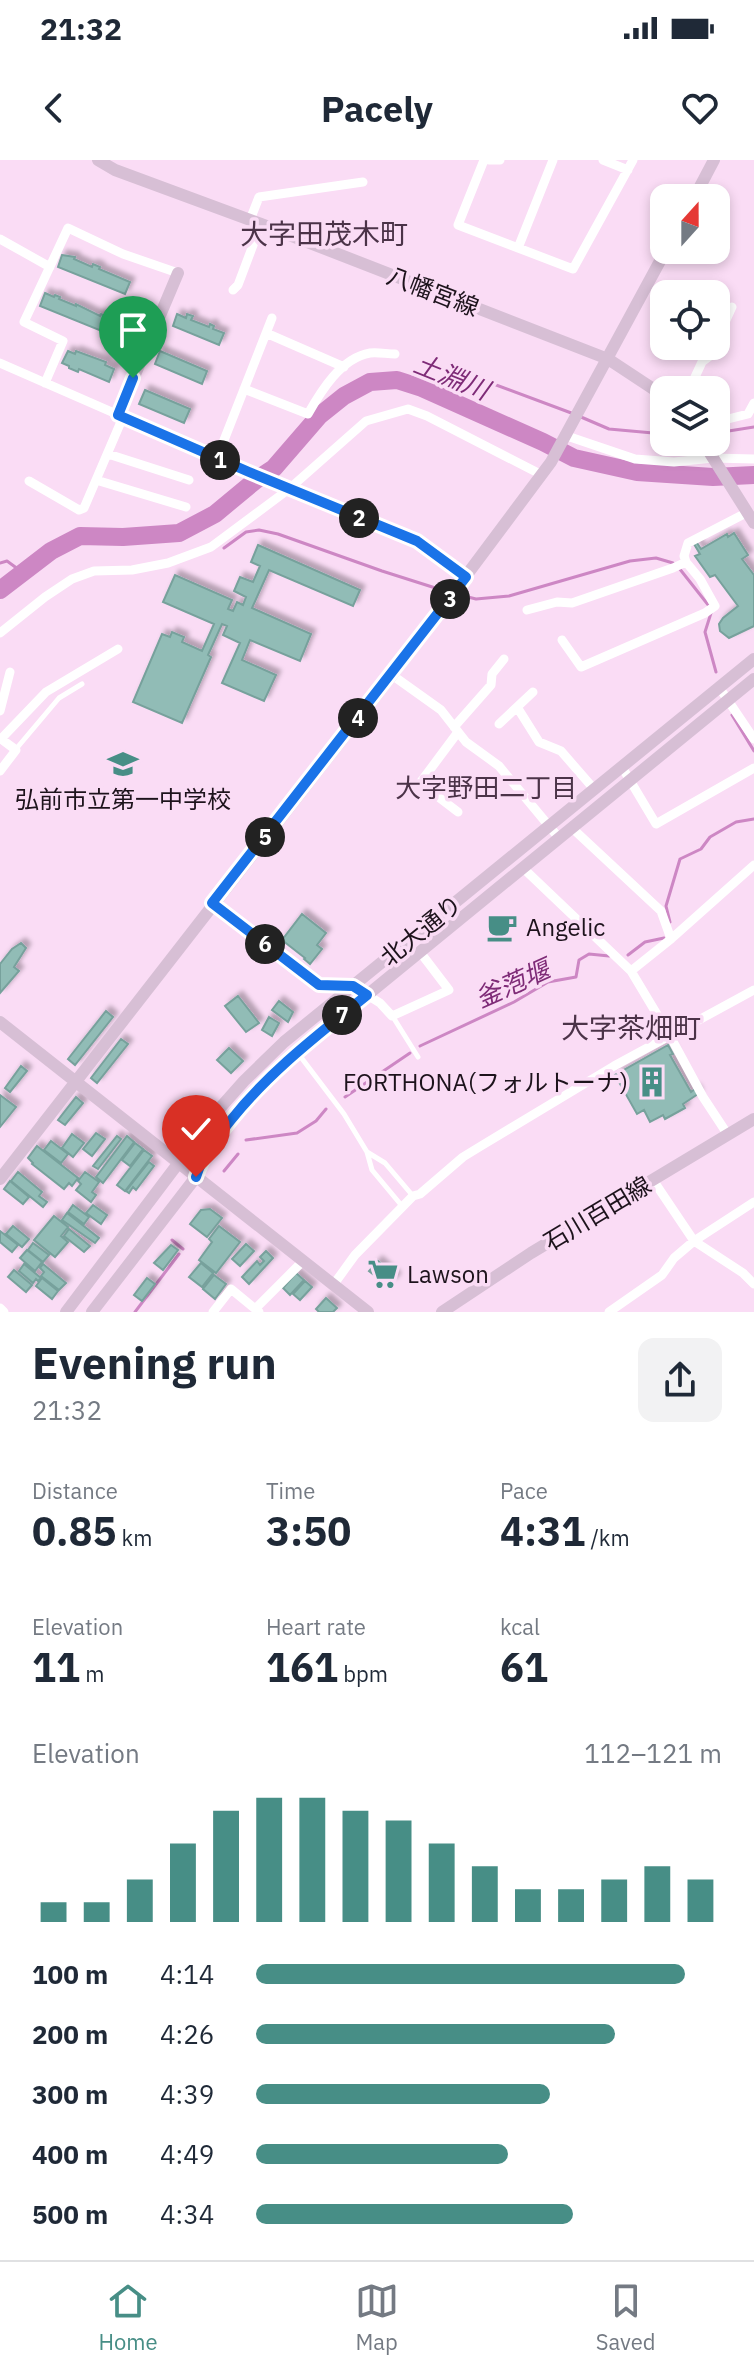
<!DOCTYPE html>
<meta charset="utf-8">
<style>
:root{--surface:#fff;--page:#f2f2f3;--text:#1f2937;--muted:#747a83;--line:#e0e1e3;--accent:#478e86}
body{margin:0;font-family:"IBM Plex Sans","Noto Sans JP",sans-serif;background:var(--page);color:var(--text);height:100vh;display:flex;flex-direction:column;font-size:30px;white-space:nowrap}
*{box-sizing:border-box;margin:0}
p{font-size:26px;color:var(--muted)}
.icon{flex:none;width:44px;height:44px;fill:none;stroke:currentColor;stroke-width:2;stroke-linecap:round;stroke-linejoin:round}
.map{position:relative;height:1152px;overflow:hidden}
.side{display:flex;flex-direction:column;background:var(--surface);flex:1}
.side>*{flex:none}
.needle{width:52px;rotate:21deg}
.tools{position:absolute;left:650px;top:24px;display:grid;gap:16px}
.tools a{display:grid;place-items:center;width:80px;height:80px;border-radius:16px;background:var(--surface);box-shadow:0 4px 12px #0003;font-size:40px}
.pin{position:absolute;display:grid;place-items:center;width:68px;height:68px;color:#fff;margin:-82px -34px;border-radius:50% 50% 50% 0;rotate:-45deg;box-shadow:0 0 8px #0007}
.pin .icon{rotate:45deg}
.km{position:absolute;width:40px;height:40px;margin:-20px;border-radius:50%;background:#222;color:#fff;font-size:22px;line-height:40px;text-align:center}
.round{display:grid;place-items:center;flex:none;width:84px;height:84px;border-radius:16px;background:var(--page)}
.headline{display:flex;align-items:center;justify-content:space-between;height:136px;padding:0 32px}
h1{font-size:44px;font-weight:800;line-height:60px}
.figures{display:grid;grid-template-columns:repeat(3,1fr);gap:12px;height:136px;padding:8px 32px}
.figures div{display:grid;align-content:center}
.figures b{font-size:40px;font-weight:800}
.figures small{font-size:22px;font-weight:400}
.figures p{font-size:22px}
.chart{height:224px;padding:16px 32px}
.chart p{display:flex;justify-content:space-between}
.chart svg{width:100%;height:144px;margin-top:8px;stroke:var(--accent);stroke-width:6}
ul{padding:0 32px;list-style:none;font-size:26px}
li{display:grid;grid-template-columns:128px 96px 1fr;align-items:center;height:60px}
li i{height:20px;border-radius:10px;background:var(--accent)}
.status{display:flex;justify-content:space-between;align-items:center;height:56px;padding:0 40px;background:var(--surface);direction:ltr}
.status svg{height:22px;fill:currentColor}
header{display:flex;justify-content:space-between;align-items:center;height:104px;padding:0 32px;background:var(--surface);font-size:36px;font-weight:800}
.tabs{display:flex;justify-content:space-around;align-items:center;height:112px;border-top:2px solid var(--line);background:var(--surface);font-size:22px;color:var(--muted)}
.tabs a{display:grid;justify-items:center;gap:4px}
.tabs .current{color:var(--accent)}
.map>svg:first-child{display:block}
.lines{fill:none;stroke-linecap:round;stroke-linejoin:round}
.stream{stroke:#cd87c4;stroke-width:3}
.river{stroke:#cd87c4;stroke-width:18}
.building{fill:#91bcb6;stroke:#77a19c;stroke-width:2;filter:url(#shadow)}
.lane{stroke:#fff;stroke-width:5}
.street{stroke:#fff;stroke-width:9}
.secondary{stroke:#d7bfd5;stroke-width:12}
.route-casing{stroke:#fff;stroke-width:16}
.route{stroke:#1a73e8;stroke-width:10}
.labels{text-anchor:middle;dominant-baseline:central;stroke-width:7;stroke-linejoin:round;paint-order:stroke}
.street-label{font-size:24px;fill:#1d131c;stroke:#fadcf5}
.poi-label{font-size:24px;fill:#1d131c;stroke:#fadcf5;text-anchor:start}
.water-label{font-size:26px;font-style:italic;fill:#7e2b77;stroke:#fadcf5}
.neighbourhood-label{font-size:26px;fill:#4b3348;stroke:#fadcf5}
.quarter-label{font-size:28px;fill:#4b3348;stroke:#fadcf5}
</style>
<div class="status"><b>21:32</b><svg viewBox="0 0 49 12"><path d="M0 12V9h3v3zM5 12V6h3v6zM10 12V3h3v9zM15 12V0h3v12zM26 1h20v11H26zM47 4h2v5h-2z"/></svg></div>
<header><svg class="icon" aria-label="back" viewBox="0 0 24 24"><path d="M15 5l-7 7 7 7"/></svg>Pacely<svg class="icon" aria-label="heart" viewBox="0 0 24 24"><path d="M12 20l-8-8c-3-5 5-10 8-4 3-6 11-1 8 4z"/></svg></header>
<div class="map">
<svg width="754" height="1152" viewBox="0 0 754 1152">
<defs>
<filter id="shadow"><feDropShadow dx="4.5" dy="-4.5" stdDeviation="2" flood-color="#0004"/></filter>
</defs>
<rect width="100%" height="100%" fill="#fadcf5"/>
<g class="lines">
<path class="stream" d="M422 228 462 218 488 222 574 254
M581 257 609 269 664 274
M716 273 754 267
M224 388 246 372 259 370 278 374 382 411 448 432
M0 403 7 401 22 412
M679 408 709 446
M456 434 476 439 509 436 630 401 656 398 673 403
M711 453 705 472 716 512
M732 555 754 591
M670 762 666 746 680 699 701 689 710 677 736 662 754 659
M628 795 645 782 664 778
M420 886 514 842 548 822 576 817 579 800 589 794 609 796
M345 937 410 893
M246 980 297 973 316 961 326 949
M224 1011 238 994
M172 1080 183 1089
M135 1152 179 1094"/>
<path class="river" d="M0 430 51 391 80 376 123 377 179 373 215 354 256 320 274 308 319 256 344 236 370 222 397 220 422 228 543 282 574 298 637 312 713 317 754 315"/>
</g>
<path class="building" d="M62 95 75 97 74 99 92 107 93 104 100 107 99 109 130 122 125 134 58 107Z
M45 133 54 137 55 135 60 137 59 139 76 146V144L100 156 101 154 106 156V158L114 161 109 174 40 146Z
M177 154 186 158 187 154 193 156 191 160 209 167 210 164 214 166 213 169 224 173 219 185 173 166Z
M68 191 75 194 76 191 106 202 105 205 114 209 109 222 79 209 78 212 69 208V206L62 203Z
M160 191 207 211 202 224 155 204Z
M145 230 190 249 184 263 139 244Z
M734 373 748 395 742 399 754 415V466L729 478 720 471 719 464 723 458 738 446 715 415 710 417 695 396 700 394 694 384 697 383 701 389 727 374 728 377Z
M258 385 360 430 353 446 269 410 252 448 311 474 300 501 250 480 242 500 276 515 264 541 222 523 240 483 223 475 227 466 222 464 208 495 211 497 182 563 133 542 162 474 170 477 172 472 184 477 182 482 202 491 214 464 163 442 175 415 232 440 228 449 233 451 237 442 243 445 246 437 234 431 240 417 253 422 260 406 251 402Z
M302 754 326 773 317 785 322 789 310 804 304 799 305 798 282 780Z
M21 783 26 788 14 807 19 811 0 833V804L12 789Z
M238 836 259 863 246 872 225 846Z
M279 841 293 852 288 862 272 850Z
M106 851 113 857 75 905 68 899Z
M269 857 279 863 272 876 262 870Z
M121 879 128 884 97 923 91 918Z
M668 885 673 894 670 895 691 932 695 929 698 934 683 944 685 948 665 959 663 955 650 962 644 950 637 954 615 915Z
M229 888 243 901 231 913 217 900Z
M21 906 27 911 10 932 5 928Z
M0 935 16 947 0 967Z
M76 937 83 943 65 965 58 960Z
M194 945 200 949 178 979 173 980 169 978Z
M96 973 105 979 92 996 83 989Z
M72 974 84 983 73 997 62 988Z
M117 976 121 979 98 1009 93 1006Z
M127 976 134 982 103 1023 96 1017Z
M51 981 68 994 61 1003 44 990Z
M135 983 143 989 130 1006 122 1000Z
M37 986 78 1018 72 1026 69 1023 64 1029 32 1004 33 1003 28 998Z
M144 990 152 996 125 1031 117 1025Z
M149 1002 154 1006 136 1030 133 1027 129 1033 126 1031Z
M18 1012 42 1032 39 1036 47 1042 43 1047 11 1021Z
M85 1012 99 1022 92 1032 96 1035 91 1042 76 1030 81 1024 78 1021Z
M10 1021 29 1037 23 1044 4 1029Z
M73 1045 89 1057 84 1064 68 1052Z
M93 1045 107 1055 101 1064 86 1053Z
M210 1049 222 1058 207 1077 190 1064 201 1050Z
M67 1053 99 1078 95 1083 62 1060Z
M54 1056 68 1067 61 1076 68 1082 55 1097 34 1080Z
M13 1066 29 1079 22 1087 6 1074Z
M219 1066 240 1082 216 1113 199 1100 212 1082 209 1079Z
M69 1069 90 1086 84 1092 64 1076Z
M0 1071 18 1085 12 1092 0 1082Z
M33 1083 49 1095 43 1102 28 1090Z
M246 1084 254 1091 240 1106 232 1099Z
M171 1085 178 1090 163 1110 154 1103Z
M27 1090 42 1102 35 1111 20 1098Z
M266 1091 273 1098 249 1124 242 1117 257 1101 260 1105 264 1101 260 1097Z
M378 1101 396 1117 392 1122 390 1120 387 1125 369 1111Z
M201 1103 213 1113 202 1127 189 1117Z
M24 1104 41 1118 38 1121 36 1119 33 1123 19 1111Z
M43 1104 66 1123 59 1130 41 1116 44 1112 40 1108Z
M14 1110 32 1125 26 1132 8 1117Z
M296 1113 304 1120 290 1135 283 1128Z
M214 1115 226 1124 215 1139 203 1129Z
M42 1118 58 1131 52 1139 36 1126Z
M147 1118 155 1124 142 1141 134 1135Z
M305 1121 312 1127 300 1140 293 1134Z
M326 1138 337 1148 333 1152H319L316 1149Z"/>
<g class="lines">
<path class="lane" d="M16 589 59 538 82 524
M393 857 418 897
M297 892 344 954 367 992
M402 1046 372 1010 367 992 385 1003 413 1036"/>
<path class="street" d="M484 0 458 65 573 109 633 0
M489 0H500
M603 0 628 10
M250 60 259 37 363 22
M0 79 50 107
M518 88 553 0
M233 130 238 125 261 64
M266 173 344 207
M716 182 732 147
M0 203 249 312 417 381 466 417
M45 223 63 181 24 162 68 68 123 94 178 113
M244 229 308 254C321 231 341 198 370 193 378 192 387 194 395 194
M689 230 702 202 710 196 714 186
M716 262 748 254 754 243
M567 276 635 299 674 302 713 298 754 299
M108 294 189 320
M217 298 272 158
M96 320 186 347
M29 321 79 350 84 348 123 257
M527 450 557 442 572 443 673 408 686 402
M0 473 45 437 72 419 94 411 132 410 168 403 211 387 289 329 366 261 408 249 427 256 542 315
M562 480 581 507 705 453 715 446 700 419 686 402 684 396 688 383 748 352
M392 515 441 550 466 582 499 606 559 678
M719 527 754 579
M517 547 539 582 561 591 594 629
M0 551 10 512
M499 564 533 532
M454 567 491 525 492 514 504 499
M622 607 656 664 754 608
M0 611 16 590 1 579 46 532 118 489
M458 652 420 623 458 572
M572 668 661 751 671 779
M523 708 631 811 670 876 703 937 728 975
M212 743 319 825 353 826 380 843 392 856 449 830 420 792
M631 811 671 779 754 705
M653 1020 694 1081 743 1113 754 1124
M334 1124 355 1095 413 1036 420 1034 463 997 481 986 614 906 754 830
M0 1148 4 1152
M255 1149 303 1101
M213 1152 231 1129 259 1152
M609 1152 662 1115 674 1098 694 1081 754 1042"/>
<path class="secondary" d="M98 0 115 10 261 64 608 199 664 236
M694 38 714 0
M118 255 178 113
M703 282 754 363
M0 862 368 1152
M0 1019 392 515 551 302 666 90
M66 1152 220 948 244 921 284 882 754 499
M92 1152 196 1017C211 972 251 936 284 903L754 519
M442 1152 531 1093 754 959"/>
</g>
<g class="lines">
<g class="route-casing">
<path id="route" d="M133 218 118 255 249 312 417 381 466 417 212 743 319 825 353 826 367 835C319 874 270 911 231 960 215 980 204 992 196 1017"/>
</g>
<use href="#route" class="route"/>
</g>
<defs>
<g id="school-bare" transform="scale(2.4)"><path d="M0-5L7-2L0 1L-7-2ZM-4 1L0 2.5L4 1V4Q0 6-4 4Z" fill="#478e86" stroke="#fadcf5" stroke-width="2.5" paint-order="stroke"/></g>
<g id="cafe-bare" transform="scale(2.4)"><path d="M-5.5-4.5H6V0H3Q3 3.5 0 3.5H-2.5Q-5.5 3.5-5.5 0ZM3-3.2v2h1.7v-2ZM-6 4.5H4V6H-6Z" fill="#478e86" stroke="#fadcf5" stroke-width="2.5" paint-order="stroke"/></g>
<g id="building-bare" transform="scale(2.4)"><path d="M-4-6H4V6H1V3H-1V6H-4ZM-2.5-4.3h1.7v1.8h-1.7ZM.8-4.3h1.7v1.8H.8ZM-2.5-1h1.7V.8h-1.7ZM.8-1h1.7V.8H.8Z" fill="#478e86" stroke="#fadcf5" stroke-width="2.5" paint-order="stroke"/></g>
<g id="supermarket-bare" transform="scale(2.4)"><path d="M-6-5.5h2.5l.6 2H6L4.5 2H-2.5L-4.4-4H-6ZM-1.5 3.2a1.3 1.3 0 1 0 .1 0ZM3 3.2a1.3 1.3 0 1 0 .1 0Z" fill="#478e86" stroke="#fadcf5" stroke-width="2.5" paint-order="stroke"/></g>
</defs>
<g fill-rule="evenodd">
<use href="#school-bare" x="123" y="604"/>
<use href="#cafe-bare" x="502" y="767"/>
<use href="#building-bare" x="652" y="922"/>
<use href="#supermarket-bare" x="383" y="1114"/>
</g>
<g class="labels">
<g class="street-label">
<text transform="translate(433 131) rotate(21)">八幡宮線</text>
<text transform="translate(421 770) rotate(-39)">北大通り</text>
<text transform="translate(597 1053) rotate(-31)">石川百田線</text>
</g>
<g class="poi-label">
<text x="123" y="639" text-anchor="middle">弘前市立第一中学校</text>
<text x="526" y="767">Angelic</text>
<text x="628" y="922" text-anchor="end">FORTHONA(フォルトーナ)</text>
<text x="407" y="1114">Lawson</text>
</g>
<g class="water-label">
<text transform="translate(452 216) rotate(22)">土淵川</text>
<text transform="translate(512 823) rotate(-24)">釜萢堰</text>
</g>
<g class="neighbourhood-label">
<text x="486" y="627">大字野田二丁目</text>
</g>
<g class="quarter-label">
<text x="324" y="73">大字田茂木町</text>
<text x="631" y="867">大字茶畑町</text>
</g>
</g>
</svg>
<div class="tools">
<a><svg class="needle" viewBox="-14 -14 28 28"><path d="M0-13l5 13h-10z" fill="#e53935"/><path d="M0 13l5-13h-10z" fill="#747a83"/></svg></a>
<a><svg class="icon" aria-label="locate" viewBox="0 0 24 24"><circle cx="12" cy="12" r="6"/><path d="M12 2v4M12 18v4M2 12h4M18 12h4"/></svg></a>
<a><svg class="icon" aria-label="layers" viewBox="0 0 24 24"><path d="M12 4l9 5-9 5-9-5zM3 14l9 5 9-5"/></svg></a>
</div>
<div class="pin" style="left:133px;top:218px;background:#1e9e55"><svg class="icon" aria-label="arrive" viewBox="0 0 24 24"><path d="M6 21V4h12l-3 4 3 4H6"/></svg></div>
<div class="pin" style="left:196px;top:1017px;background:#d93025"><svg class="icon" aria-label="check" viewBox="0 0 24 24"><path d="M5 12l5 5 9-10"/></svg></div>
<b class="km" style="left:220px;top:300px">1</b>
<b class="km" style="left:359px;top:358px">2</b>
<b class="km" style="left:450px;top:439px">3</b>
<b class="km" style="left:358px;top:558px">4</b>
<b class="km" style="left:265px;top:677px">5</b>
<b class="km" style="left:265px;top:784px">6</b>
<b class="km" style="left:342px;top:855px">7</b>
</div>
<section class="side">
<div class="headline"><div><h1>Evening run</h1><p>21:32</p></div><a class="round"><svg class="icon" aria-label="share" viewBox="0 0 24 24"><path d="M12 15V3M7 8l5-5 5 5M5 13v7h14v-7"/></svg></a></div>
<div class="figures">
<div><p>Distance</p><b>0.85<small> km</small></b></div>
<div><p>Time</p><b>3:50</b></div>
<div><p>Pace</p><b>4:31<small> /km</small></b></div>
</div>
<div class="figures">
<div><p>Elevation</p><b>11<small> m</small></b></div>
<div><p>Heart rate</p><b>161<small> bpm</small></b></div>
<div><p>kcal</p><b>61</b></div>
</div>
<div class="chart"><p><span>Elevation</span>112–121 m</p>
<svg viewBox="0 0 160 44" preserveAspectRatio="none"><path d="M5 44V38M15 44V38M25 44V31M35 44V20M45 44V10M55 44V6M65 44V6M75 44V10M85 44V13M95 44V20M105 44V27M115 44V34M125 44V34M135 44V31M145 44V27M155 44V31"/></svg>
</div>
<ul>
<li><b>100 m</b>4:14<i style="width:92%"></i></li>
<li><b>200 m</b>4:26<i style="width:77%"></i></li>
<li><b>300 m</b>4:39<i style="width:63%"></i></li>
<li><b>400 m</b>4:49<i style="width:54%"></i></li>
<li><b>500 m</b>4:34<i style="width:68%"></i></li>
</ul>
</section>
<nav class="tabs">
<a class="current"><svg class="icon" aria-label="home" viewBox="0 0 24 24"><path d="M3 11l9-7 9 7M6 9v11h12V9"/></svg>Home</a>
<a><svg class="icon" aria-label="map" viewBox="0 0 24 24"><path d="M3 6l6-2 6 2 6-2v14l-6 2-6-2-6 2zM9 4v14M15 6v14"/></svg>Map</a>
<a><svg class="icon" aria-label="saved" viewBox="0 0 24 24"><path d="M7 4h10v16l-5-4-5 4z"/></svg>Saved</a>
</nav>
